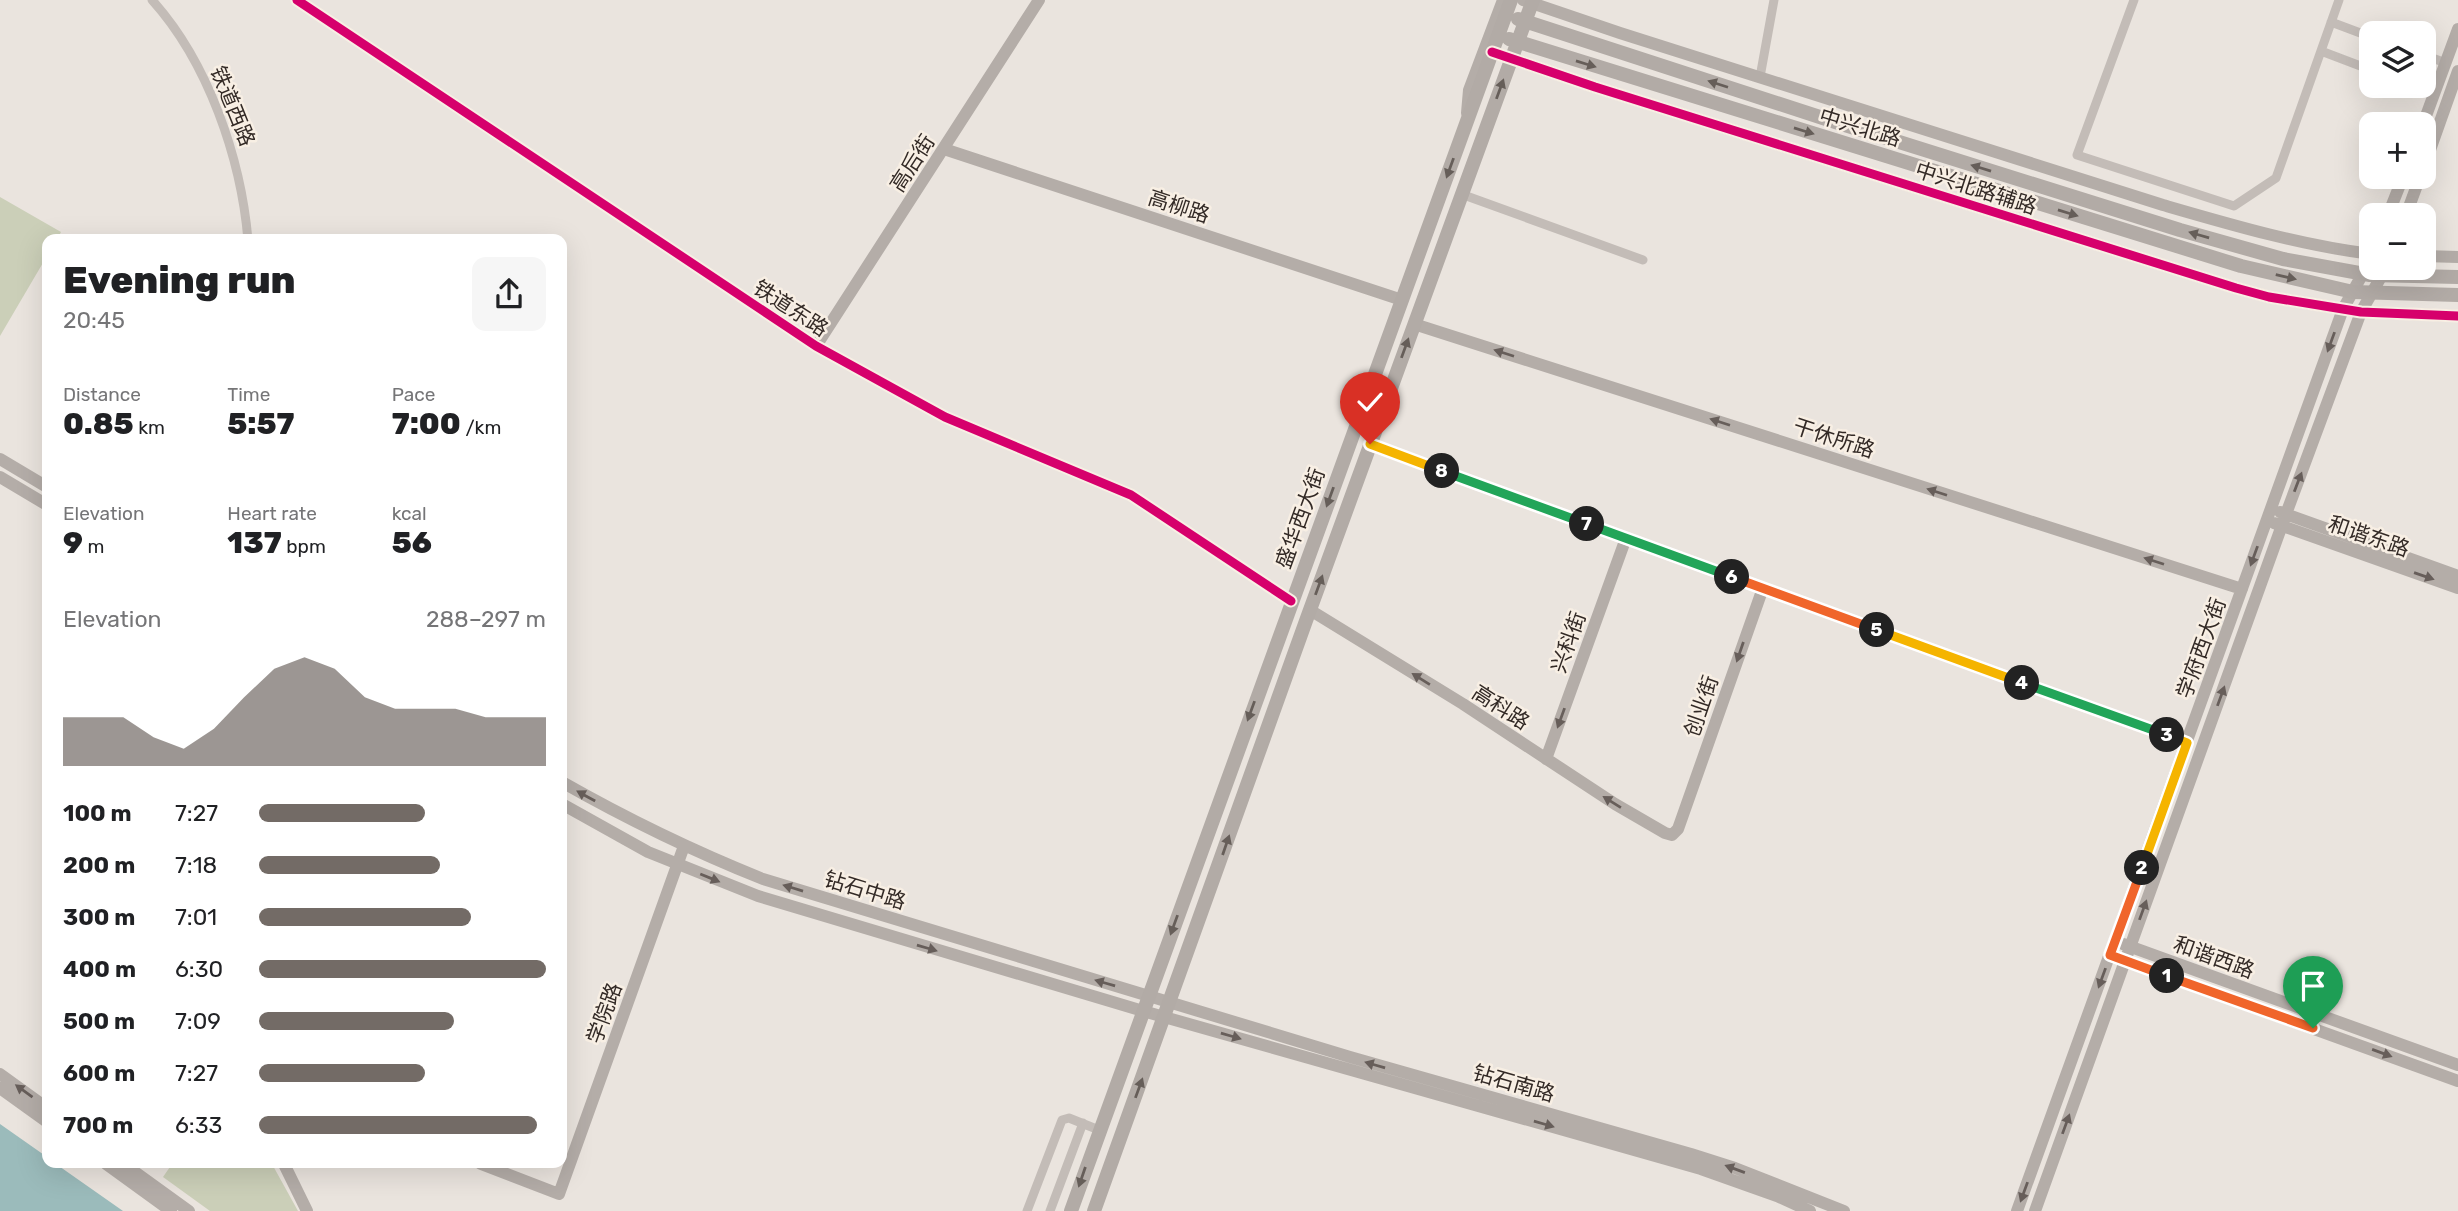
<!DOCTYPE html>
<meta charset="utf-8">
<style>
:root{--surface:#fff;--page:#f6f6f6;--text:#202124;--muted:#757577;--accent:#736b66}
body{margin:0;font-family:Rubik,"Noto Sans SC",sans-serif;background:var(--page);color:var(--text);height:100vh;display:flex;flex-direction:column;font-size:26px;white-space:nowrap}
*{box-sizing:border-box;margin:0}
p{font-size:23px;color:var(--muted)}
.icon{flex:none;width:38px;height:38px;fill:none;stroke:currentColor;stroke-width:2;stroke-linecap:round;stroke-linejoin:round}
.map{position:relative;flex:1;overflow:hidden}
.sheet{position:absolute;left:42px;top:234px;width:525px;height:934px;display:flex;flex-direction:column;background:var(--surface);border-radius:14px;box-shadow:0 7px 28px #0002}
.sheet>*{flex:none}
.buttons{position:absolute;left:2359px;top:21px;display:grid;gap:14px}
.buttons a{display:grid;place-items:center;width:77px;height:77px;border-radius:14px;background:var(--surface);box-shadow:0 7px 28px #0002;font-size:35px}
.pin{position:absolute;display:grid;place-items:center;width:60px;height:60px;color:#fff;margin:-72px -30px;border-radius:50% 50% 50% 0;rotate:-45deg;box-shadow:0 0 7px #0007}
.pin .icon{rotate:45deg}
.km{position:absolute;width:35px;height:35px;margin:-18px;border-radius:50%;background:#222;color:#fff;font-size:19px;line-height:35px;text-align:center}
.round{display:grid;place-items:center;flex:none;width:74px;height:74px;border-radius:14px;background:var(--page)}
.overview{display:flex;align-items:center;justify-content:space-between;height:119px;padding:0 21px}
h1{font-size:38px;font-weight:800;line-height:52px}
.stats{display:grid;grid-template-columns:repeat(3,1fr);gap:10px;height:119px;padding:7px 21px}
.stats div{display:grid;align-content:center}
.stats b{font-size:30px;font-weight:800}
.stats small{font-size:19px;font-weight:400}
.stats p{font-size:19px}
.chart{height:196px;padding:14px 21px}
.chart p{display:flex;justify-content:space-between}
.chart svg{width:100%;height:126px;margin-top:7px;fill:var(--accent);opacity:.7}
ul{padding:0 21px;list-style:none;font-size:23px}
li{display:grid;grid-template-columns:112px 84px 1fr;align-items:center;height:52px}
li i{height:18px;border-radius:9px;background:var(--accent)}
.map>svg:first-child{display:block}
.green{fill:#cbcfb8}
.water{fill:#9bbbbb}
.lines{fill:none;stroke-linecap:round;stroke-linejoin:round}
.street{stroke:#c3bcb7;stroke-width:9}
.secondary{stroke:#b4ada8;stroke-width:12}
.primary{stroke:#b2aba6;stroke-width:14}
.cycleway-casing{stroke:#f8efe4;stroke-width:13}
.cycleway{stroke:#d6006c;stroke-width:9}
.oneway{fill:#665e59}
.oneway2{fill:#675e5a}
.split-1-casing{stroke:#fff;stroke-width:14}
.split-2-casing{stroke:#fff;stroke-width:14}
.split-3-casing{stroke:#fff;stroke-width:14}
.split-4-casing{stroke:#fff;stroke-width:14}
.split-5-casing{stroke:#fff;stroke-width:14}
.split-6-casing{stroke:#fff;stroke-width:14}
.split-7-casing{stroke:#fff;stroke-width:14}
.split-8-casing{stroke:#fff;stroke-width:14}
.split-9-casing{stroke:#fff;stroke-width:14}
.split-1{stroke:#f0652b;stroke-width:9}
.split-2{stroke:#f0652b;stroke-width:9}
.split-3{stroke:#f5b400;stroke-width:9}
.split-4{stroke:#22a559;stroke-width:9}
.split-5{stroke:#f5b400;stroke-width:9}
.split-6{stroke:#f0652b;stroke-width:9}
.split-7{stroke:#22a559;stroke-width:9}
.split-8{stroke:#22a559;stroke-width:9}
.split-9{stroke:#f5b400;stroke-width:9}
.labels{text-anchor:middle;dominant-baseline:central;stroke-width:5;stroke-linejoin:round;paint-order:stroke}
.street-label{font-size:21px;fill:#332a26;stroke:#f8efe4}
</style>
<div class="map">
<svg width="2458" height="1211" viewBox="0 0 2458 1211">
<rect width="100%" height="100%" fill="#eae4de"/>
<path class="green" d="M0 197 61 232 57 240H47V256L0 336Z
M172 1164H272L298 1211H210L163 1177Z"/>
<path class="water" d="M0 1124 47 1157V1164H56L123 1211H0Z"/>
<g class="lines">
<path class="street" d="M152 0C208 62 241 158 248 240
M297 0 816 346 945 417 1131 495 1291 601
M2134 0 2077 155 2234 206 2276 178 2339 0
M2331 22 2371 37
M2321 51 2371 70
M2424 55 2446 63
M1760 77 1774 0
M2415 86 2434 93
M1461 194 1643 260
M1027 1211 1062 1120 1069 1118 1099 1130
M1050 1211 1083 1123"/>
<path class="secondary" d="M1523 0 1620 33 2163 205C2232 225 2300 245 2371 254
M1492 52 1595 87 2236 288 2269 297 2361 312 2458 316
M1467 113 1469 90 1503 0
M2423 124 2458 29
M944 149 1402 300
M2424 167 2458 71
M2388 215 2403 177
M2406 215 2420 177
M2424 256 2458 257
M1414 324 2242 589
M816 346 1039 0
M1370 445 2187 743
M0 459 47 487
M0 477 47 505
M2280 512 2458 576
M2274 523 2458 588
M1310 610 1463 704 1615 804 1665 833 1672 835 1678 829 1763 588
M1546 759 1626 538
M562 782C627 819 693 851 763 879L1350 1057 1691 1154 1735 1168 1844 1211
M562 804 648 852 758 896 1143 1011 1701 1169 1777 1196 1810 1211
M2123 944 2458 1065
M2120 959 2458 1081
M0 1074 47 1108
M0 1088 47 1122
M106 1164 171 1211
M124 1164 189 1211
M284 1164 307 1211
M481 1164 559 1194 684 846
M2017 1211 2343 309 2371 259
M2035 1211 2286 514 2361 312 2386 268"/>
<path class="primary" d="M1518 19 1829 120 2180 230 2283 259 2370 275 2458 277
M1509 39 2241 266 2353 292 2458 295
M1071 1211 1511 0
M1094 1211 1307 618 1533 0"/>
<g class="cycleway-casing">
<path id="cycleway" d="M297 0 816 346 945 417 1131 495 1291 601
M1492 52 1595 87 2236 288 2269 297 2361 312 2458 316
M1370 445 2187 743"/>
</g>
<use href="#cycleway" class="cycleway"/>
</g>
<defs><path id="oneway-solid" d="M-6-.8H1V-3.2L6.5 0L1 3.2V.8H-6Z" transform="scale(1.75)"/></defs>
<g class="oneway">
<use href="#oneway-solid" transform="translate(1586 64) rotate(17)"/>
<use href="#oneway-solid" transform="translate(1718 84) rotate(-162)"/>
<use href="#oneway-solid" transform="translate(1500 89) rotate(-70)"/>
<use href="#oneway-solid" transform="translate(1804 131) rotate(17)"/>
<use href="#oneway-solid" transform="translate(1450 168) rotate(110)"/>
<use href="#oneway-solid" transform="translate(1981 168) rotate(-163)"/>
<use href="#oneway-solid" transform="translate(2068 213) rotate(17)"/>
<use href="#oneway-solid" transform="translate(2199 235) rotate(-164)"/>
<use href="#oneway-solid" transform="translate(2286 277) rotate(13)"/>
<use href="#oneway-solid" transform="translate(1405 348) rotate(-70)"/>
<use href="#oneway-solid" transform="translate(1330 497) rotate(110)"/>
<use href="#oneway-solid" transform="translate(1319 585) rotate(-70)"/>
<use href="#oneway-solid" transform="translate(1251 711) rotate(110)"/>
<use href="#oneway-solid" transform="translate(1226 845) rotate(-71)"/>
<use href="#oneway-solid" transform="translate(1174 925) rotate(110)"/>
<use href="#oneway-solid" transform="translate(1139 1088) rotate(-70)"/>
<use href="#oneway-solid" transform="translate(1082 1177) rotate(109)"/>
</g>
<g class="oneway2">
<use href="#oneway-solid" transform="translate(2331 342) rotate(110)"/>
<use href="#oneway-solid" transform="translate(1504 353) rotate(-162)"/>
<use href="#oneway-solid" transform="translate(1720 422) rotate(-162)"/>
<use href="#oneway-solid" transform="translate(2298 482) rotate(-69)"/>
<use href="#oneway-solid" transform="translate(1937 492) rotate(-162)"/>
<use href="#oneway-solid" transform="translate(2254 556) rotate(110)"/>
<use href="#oneway-solid" transform="translate(2154 561) rotate(-162)"/>
<use href="#oneway-solid" transform="translate(2424 576) rotate(19)"/>
<use href="#oneway-solid" transform="translate(1740 652) rotate(109)"/>
<use href="#oneway-solid" transform="translate(1421 679) rotate(-148)"/>
<use href="#oneway-solid" transform="translate(2221 696) rotate(-70)"/>
<use href="#oneway-solid" transform="translate(1561 718) rotate(110)"/>
<use href="#oneway-solid" transform="translate(586 796) rotate(-151)"/>
<use href="#oneway-solid" transform="translate(1612 802) rotate(-148)"/>
<use href="#oneway-solid" transform="translate(710 878) rotate(22)"/>
<use href="#oneway-solid" transform="translate(793 888) rotate(-163)"/>
<use href="#oneway-solid" transform="translate(2143 910) rotate(-70)"/>
<use href="#oneway-solid" transform="translate(927 948) rotate(16)"/>
<use href="#oneway-solid" transform="translate(2102 978) rotate(110)"/>
<use href="#oneway-solid" transform="translate(1105 983) rotate(-164)"/>
<use href="#oneway-solid" transform="translate(1231 1036) rotate(16)"/>
<use href="#oneway-solid" transform="translate(2382 1053) rotate(20)"/>
<use href="#oneway-solid" transform="translate(1375 1065) rotate(-164)"/>
<use href="#oneway-solid" transform="translate(24 1091) rotate(-144)"/>
<use href="#oneway-solid" transform="translate(1544 1124) rotate(16)"/>
<use href="#oneway-solid" transform="translate(2066 1124) rotate(-70)"/>
<use href="#oneway-solid" transform="translate(1735 1169) rotate(-160)"/>
<use href="#oneway-solid" transform="translate(2024 1192) rotate(110)"/>
</g>
<g class="lines">
<g class="split-1-casing">
<path id="split-1" d="M2167 976 2313 1028"/>
</g>
<g class="split-2-casing">
<path id="split-2" d="M2142 868 2110 955 2167 976"/>
</g>
<g class="split-3-casing">
<path id="split-3" d="M2142 868 2187 743 2167 735"/>
</g>
<g class="split-4-casing">
<path id="split-4" d="M2022 683 2167 735"/>
</g>
<g class="split-5-casing">
<path id="split-5" d="M1877 630 2022 683"/>
</g>
<g class="split-6-casing">
<path id="split-6" d="M1732 577 1877 630"/>
</g>
<g class="split-7-casing">
<path id="split-7" d="M1587 524 1732 577"/>
</g>
<g class="split-8-casing">
<path id="split-8" d="M1442 471 1587 524"/>
</g>
<g class="split-9-casing">
<path id="split-9" d="M1370 444 1442 471"/>
</g>
<use href="#split-1" class="split-1"/>
<use href="#split-2" class="split-2"/>
<use href="#split-3" class="split-3"/>
<use href="#split-4" class="split-4"/>
<use href="#split-5" class="split-5"/>
<use href="#split-6" class="split-6"/>
<use href="#split-7" class="split-7"/>
<use href="#split-8" class="split-8"/>
<use href="#split-9" class="split-9"/>
</g>
<g class="labels">
<g class="street-label">
<text transform="translate(233 106) rotate(68)">铁道西路</text>
<text transform="translate(1860 127) rotate(17)">中兴北路</text>
<text transform="translate(912 163) rotate(-57)">高后街</text>
<text transform="translate(1976 188) rotate(18)">中兴北路辅路</text>
<text transform="translate(1179 206) rotate(18)">高柳路</text>
<text transform="translate(791 308) rotate(33)">铁道东路</text>
<text transform="translate(1834 438) rotate(18)">干休所路</text>
<text transform="translate(1300 518) rotate(-70)">盛华西大街</text>
<text transform="translate(2369 536) rotate(19)">和谐东路</text>
<text transform="translate(1568 642) rotate(-70)">兴科街</text>
<text transform="translate(2201 648) rotate(-70)">学府西大街</text>
<text transform="translate(1701 706) rotate(-71)">创业街</text>
<text transform="translate(1501 707) rotate(33)">高科路</text>
<text transform="translate(865 890) rotate(17)">钻石中路</text>
<text transform="translate(2214 957) rotate(20)">和谐西路</text>
<text transform="translate(604 1013) rotate(-70)">学院路</text>
<text transform="translate(1514 1083) rotate(16)">钻石南路</text>
</g>
</g>
</svg>
<div class="buttons">
<a><svg class="icon" aria-label="layers" viewBox="0 0 24 24"><path d="M12 4l9 5-9 5-9-5zM3 14l9 5 9-5"/></svg></a>
<a>+</a>
<a>−</a>
</div>
<div class="pin" style="left:2313px;top:1028px;background:#1e9e55"><svg class="icon" aria-label="arrive" viewBox="0 0 24 24"><path d="M6 21V4h12l-3 4 3 4H6"/></svg></div>
<div class="pin" style="left:1370px;top:444px;background:#d93025"><svg class="icon" aria-label="check" viewBox="0 0 24 24"><path d="M5 12l5 5 9-10"/></svg></div>
<b class="km" style="left:2167px;top:976px">1</b>
<b class="km" style="left:2142px;top:868px">2</b>
<b class="km" style="left:2167px;top:735px">3</b>
<b class="km" style="left:2022px;top:683px">4</b>
<b class="km" style="left:1877px;top:630px">5</b>
<b class="km" style="left:1732px;top:577px">6</b>
<b class="km" style="left:1587px;top:524px">7</b>
<b class="km" style="left:1442px;top:471px">8</b>
<section class="sheet">
<div class="overview"><div><h1>Evening run</h1><p>20:45</p></div><a class="round"><svg class="icon" aria-label="share" viewBox="0 0 24 24"><path d="M12 15V3M7 8l5-5 5 5M5 13v7h14v-7"/></svg></a></div>
<div class="stats">
<div><p>Distance</p><b>0.85<small> km</small></b></div>
<div><p>Time</p><b>5:57</b></div>
<div><p>Pace</p><b>7:00<small> /km</small></b></div>
</div>
<div class="stats">
<div><p>Elevation</p><b>9<small> m</small></b></div>
<div><p>Heart rate</p><b>137<small> bpm</small></b></div>
<div><p>kcal</p><b>56</b></div>
</div>
<div class="chart"><p><span>Elevation</span>288–297 m</p>
<svg viewBox="0 0 160 44" preserveAspectRatio="none"><path d="M0 44V27L10 27L20 27L30 34L40 38L50 31L60 20L70 10L80 6L90 10L100 20L110 24L120 24L130 24L140 27L150 27L160 27V44z"/></svg>
</div>
<ul>
<li><b>100 m</b>7:27<i style="width:58%"></i></li>
<li><b>200 m</b>7:18<i style="width:63%"></i></li>
<li><b>300 m</b>7:01<i style="width:74%"></i></li>
<li><b>400 m</b>6:30<i style="width:100%"></i></li>
<li><b>500 m</b>7:09<i style="width:68%"></i></li>
<li><b>600 m</b>7:27<i style="width:58%"></i></li>
<li><b>700 m</b>6:33<i style="width:97%"></i></li>
</ul>
</section>
</div>
